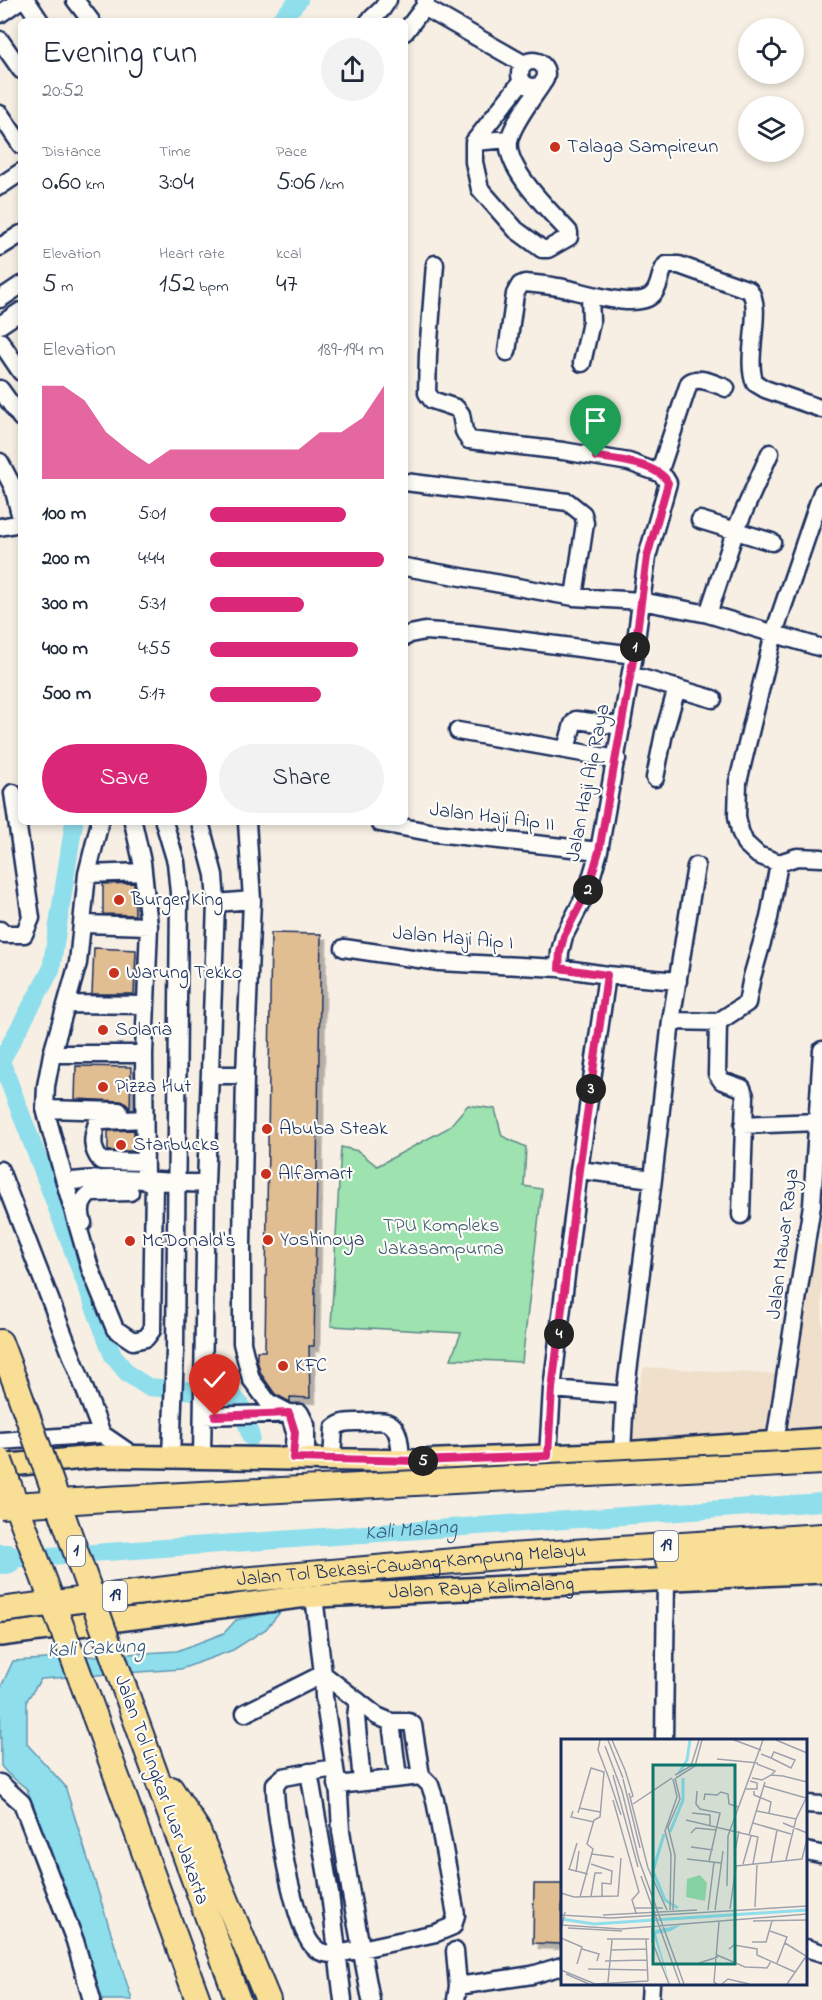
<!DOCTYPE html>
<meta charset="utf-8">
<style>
:root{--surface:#fff;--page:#f2f2f3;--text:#1f2937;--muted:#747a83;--accent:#db2777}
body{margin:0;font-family:"Indie Flower",sans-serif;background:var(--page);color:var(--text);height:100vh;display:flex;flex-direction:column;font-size:22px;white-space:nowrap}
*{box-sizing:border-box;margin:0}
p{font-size:20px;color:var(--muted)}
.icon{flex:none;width:33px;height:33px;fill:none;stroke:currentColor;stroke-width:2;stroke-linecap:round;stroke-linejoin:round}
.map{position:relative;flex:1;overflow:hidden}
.details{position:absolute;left:18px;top:18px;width:390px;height:807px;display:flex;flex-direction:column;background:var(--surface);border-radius:9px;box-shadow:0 3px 9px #0003}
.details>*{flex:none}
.tools{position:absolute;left:738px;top:18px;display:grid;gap:12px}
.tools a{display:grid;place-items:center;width:66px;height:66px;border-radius:50%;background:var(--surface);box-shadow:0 3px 9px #0003;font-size:30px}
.pin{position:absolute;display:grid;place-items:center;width:51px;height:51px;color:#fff;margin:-62px -26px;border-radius:50% 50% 50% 0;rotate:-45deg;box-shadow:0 0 6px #0007}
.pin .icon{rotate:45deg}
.km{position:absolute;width:30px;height:30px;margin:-15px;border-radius:50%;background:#222;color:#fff;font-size:16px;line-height:30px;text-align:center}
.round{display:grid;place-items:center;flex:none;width:63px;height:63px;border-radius:32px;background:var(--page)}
.headline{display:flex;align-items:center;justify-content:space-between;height:102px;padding:0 24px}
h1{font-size:33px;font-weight:600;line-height:45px}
.stats{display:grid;grid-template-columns:repeat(3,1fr);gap:9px;height:102px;padding:6px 24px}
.stats div{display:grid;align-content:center}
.stats b{font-size:26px;font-weight:600}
.stats small{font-size:16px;font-weight:400}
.stats p{font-size:16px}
.chart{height:168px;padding:12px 24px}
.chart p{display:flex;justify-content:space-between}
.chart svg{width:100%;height:108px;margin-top:6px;fill:var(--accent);opacity:.7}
.primary-button{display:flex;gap:12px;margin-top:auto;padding:12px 24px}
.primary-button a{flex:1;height:69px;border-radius:36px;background:var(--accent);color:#fff;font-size:24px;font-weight:600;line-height:69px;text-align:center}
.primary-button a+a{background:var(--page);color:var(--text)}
ul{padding:0 24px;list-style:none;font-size:20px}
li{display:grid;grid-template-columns:96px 72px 1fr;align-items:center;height:45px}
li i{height:15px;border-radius:8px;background:var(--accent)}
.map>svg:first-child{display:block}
.built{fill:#f0e0cb}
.green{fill:#9de2af;stroke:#5c8886;stroke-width:1.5}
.water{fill:#8fdeec;stroke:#6198b3;stroke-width:1.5}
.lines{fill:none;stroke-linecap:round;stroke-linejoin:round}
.canal{stroke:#8fdeec;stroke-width:18}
.river{stroke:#8fdeec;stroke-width:30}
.building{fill:#e1bd92;stroke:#1b2f5e;stroke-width:1.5;filter:url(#shadow)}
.minor-casing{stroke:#1b2f5e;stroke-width:21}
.major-casing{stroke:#1b2f5e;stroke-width:26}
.highway-casing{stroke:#1b2f5e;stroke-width:28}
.minor{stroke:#fdfcf7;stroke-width:16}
.major{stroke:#f9df96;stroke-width:21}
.highway{stroke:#f9df96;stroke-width:24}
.highway-bridge-casing{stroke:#1b2f5e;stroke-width:28;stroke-linecap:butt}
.highway-bridge{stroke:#f9df96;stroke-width:24}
.route-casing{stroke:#fff;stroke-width:12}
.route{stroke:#db2777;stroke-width:8}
.poi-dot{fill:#c8321e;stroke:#fdfcf7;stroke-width:2}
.labels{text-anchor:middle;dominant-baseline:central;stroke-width:4.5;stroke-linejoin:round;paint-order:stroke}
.shield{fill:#fdfcf7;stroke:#5f6c8c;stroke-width:1.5}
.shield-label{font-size:18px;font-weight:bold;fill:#1b2f5e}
.poi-label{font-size:20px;fill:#1b2f5e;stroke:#fdfcf7;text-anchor:start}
.street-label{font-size:20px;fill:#1b2f5e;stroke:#fdfcf7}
.park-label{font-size:20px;fill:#3c5c72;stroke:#fdfcf7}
.water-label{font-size:21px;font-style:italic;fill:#385b82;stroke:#fdfcf7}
.inset-river{fill:none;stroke:#8fdeec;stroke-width:3}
.inset-road{fill:none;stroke:#9fa2ae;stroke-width:1.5}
.view{fill:#0f766e;fill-opacity:0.15;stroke:#0f766e;stroke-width:3}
.inset-edge{fill:none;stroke:#1b2f5e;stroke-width:3}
</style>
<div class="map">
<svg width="822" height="2000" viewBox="0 0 822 2000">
<defs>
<filter id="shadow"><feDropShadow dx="5.5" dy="5.5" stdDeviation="0" flood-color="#0004"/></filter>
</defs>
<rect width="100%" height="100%" fill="#f7efe3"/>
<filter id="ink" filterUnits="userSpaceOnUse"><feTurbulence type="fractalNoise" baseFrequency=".0167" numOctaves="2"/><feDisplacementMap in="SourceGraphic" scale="12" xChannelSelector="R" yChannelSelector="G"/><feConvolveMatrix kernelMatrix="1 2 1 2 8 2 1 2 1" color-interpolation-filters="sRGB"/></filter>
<g filter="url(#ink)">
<path class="built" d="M817 1244 822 1245V1439L622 1453 644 1367 790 1375Z"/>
<path class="green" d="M468 1105 495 1109 502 1136 526 1147 524 1186 542 1189 522 1362 451 1359 461 1333 331 1326 341 1147 358 1151 377 1166 448 1128Z"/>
<path class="water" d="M282 1610 266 1629 233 1650 181 1669 41 1679 27 1700V1744L65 1786 132 2000H101L79 1932 27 1789 7 1773 1 1766 0 1689 13 1661 177 1651 224 1633 236 1620Z"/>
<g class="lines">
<g class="canal">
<path d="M279 21 299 0"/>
<path d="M74 822 51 970 1 1061 113 1356 128 1374 148 1387 231 1394 241 1405 251 1437"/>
<path id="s1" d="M7 1559 822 1502"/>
</g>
<path class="river" d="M0 1559H7"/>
</g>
<path class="building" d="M134 883 135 915 103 914V884Z
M271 933 321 934 314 1346H309L310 1398 290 1397V1402L275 1394 261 1374 257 1360V1351H265Z
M94 948 136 950 134 994H92Z
M76 1066 131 1067 130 1109 125 1102 120 1101 75 1099Z
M134 1130V1151H108V1131Z
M534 1884H562V1944L533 1943Z"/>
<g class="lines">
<g class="minor-casing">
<path id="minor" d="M26 0 40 21
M75 0 91 21
M424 7 524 64
M0 14 20 0
M369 21 382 9 388 0
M405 32 424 7 426 0
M0 40 21 70
M520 74a13 13 0 1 1 26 0a13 13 0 1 1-26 0Z
M522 81 474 142V162L480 189 516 230 542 249H548L569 237V232C551 212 505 169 509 141 512 124 532 99 542 84
M0 114 21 145
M474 142 509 139
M0 186 21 172
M0 247 21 234
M435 264 428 354 427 393 432 400 456 408 461 414 464 431 469 440 563 451 629 462 659 473 665 478 668 483 647 557 634 655 599 851 587 892 564 936 560 952 559 968
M0 299 21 285
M0 325 21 311
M0 341 21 372
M507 352 515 294 520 285 525 283C536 284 547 285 558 287 579 290 637 312 653 294 661 286 659 273 666 265H679L749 290C764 307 744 359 755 383L765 389 822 409
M582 363 591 322 590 295
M0 389 21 418
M0 462 13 487 21 518
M659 473 689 383C699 375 715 384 726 388
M405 482 568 502 583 514 585 523 574 597
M822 492 774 633 738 782 737 816 740 831 745 843 758 855 779 863 797 857 822 858
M700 520 772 542
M0 527 21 523
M405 567 574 597 641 601 708 614 822 648
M708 614 736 529 770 453
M405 637 410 634 425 631 471 634 634 655
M631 675 713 699
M458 731 617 759
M566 749 573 724 576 720 622 726
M655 778 664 733 677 688
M133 822 142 862 149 926 144 1054 145 1181
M164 822 176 862 179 893 175 1351 171 1457
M200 822 214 875 216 903 206 1184 202 1457
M380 823 435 833 599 851
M87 874 143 872
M252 900 245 1075 242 1243V1343L251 1379 268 1402 289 1413 295 1432 293 1458
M216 903 252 900 247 822
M84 924 149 926
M0 930 4 934H24L31 918 13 793
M344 948 439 962 559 968 607 975 678 981
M67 1004 145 1005
M671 1021 718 1022 747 1003 752 977 769 918 779 863
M718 1022 717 1074 722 1081 742 1088 745 1096 741 1215
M52 1054H144
M210 1075H245
M45 1109 119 1111
M743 1125 818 1122
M144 1162 101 1161C91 1149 92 1138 97 1123L103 1121 144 1119
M0 1170 102 1434 134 1456
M579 1170 653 1179
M154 1181 152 1330 146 1338 133 1341 115 1329 90 1268 65 1182C110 1175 161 1182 206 1184
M65 1182 45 1109 46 1086 52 1054 78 963 87 874 100 822
M83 1223C79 1211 80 1201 91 1193L130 1192
M552 1389 625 1395
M203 1416 300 1413 306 1425V1458
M0 1441 102 1434
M775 1442 812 1205 822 1050
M622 1453 625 1395 653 1179 671 1021 696 866
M548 1456 552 1389 579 1170 607 975
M332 1459 334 1428C343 1421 350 1422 361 1422 369 1422 379 1420 386 1422 401 1426 400 1449 401 1461
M314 1596 323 1674 324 1697 339 1795 341 1831 351 1894 371 2000
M323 1674 377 1716 391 1722H409L413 1725 421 1776 430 1785 435 1800 456 1915 453 1926 436 1933 338 1954C328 1954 320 1954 313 1946 294 1926 274 1814 275 1784L283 1777 334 1768
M358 1701 356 1717 362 1782
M245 1713 323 1674
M391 1722 398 1778
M664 1740 666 1578
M309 1772 330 1894 343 2000
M0 1783 22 1803 75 1941 92 2000
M337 1785 421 1776
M806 1804 822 1805
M806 1851 820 1854
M806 1948 822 1953
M455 1951 458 1986 456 2000
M458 1986 532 1975 562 1966
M650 2000 651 1984"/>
</g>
<g class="major-casing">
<g id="major">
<path d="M0 1466 104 1456 416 1461 622 1453 822 1439"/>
<path id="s2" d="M0 1635 299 1597 822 1572"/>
</g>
</g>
<g class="highway-casing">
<g id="highway">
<path d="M0 1342 17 1387"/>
<path d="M668 1561 822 1560"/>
<path id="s3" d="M230 1581 510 1556 822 1536"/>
<path d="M94 1714 198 2000"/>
<path d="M134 1715 238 2000"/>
<path d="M171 1789 197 1829 268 2000"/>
</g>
</g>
<use href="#minor" class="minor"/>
<use href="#major" class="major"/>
<use href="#highway" class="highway"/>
<g class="highway-bridge-casing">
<path id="highway-bridge" d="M17 1387 134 1715
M0 1461 94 1714
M0 1506 106 1499 822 1462
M0 1610 230 1581"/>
</g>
<use href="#highway-bridge" class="highway-bridge"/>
</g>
</g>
<g class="lines" filter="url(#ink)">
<g class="route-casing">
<path id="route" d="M215 1416 289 1413 295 1432 293 1458 416 1461 548 1456 552 1389 579 1170 607 975 559 968 560 952 564 936 587 892 599 851 634 655 647 557 668 483C660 464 614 459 596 457"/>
</g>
<use href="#route" class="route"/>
</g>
<g class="poi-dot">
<circle cx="555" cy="147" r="6"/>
<circle cx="119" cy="900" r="6"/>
<circle cx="114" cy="973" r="6"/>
<circle cx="103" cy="1030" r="6"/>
<circle cx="103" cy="1087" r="6"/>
<circle cx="267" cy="1129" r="6"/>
<circle cx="121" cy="1145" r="6"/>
<circle cx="266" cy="1174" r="6"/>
<circle cx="268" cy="1240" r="6"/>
<circle cx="130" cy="1241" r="6"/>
<circle cx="283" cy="1366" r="6"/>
</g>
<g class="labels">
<g class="shield">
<rect x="654" y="1531" width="24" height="30" rx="4.5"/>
<rect x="67" y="1536" width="18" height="30" rx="4.5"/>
<rect x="103" y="1581" width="24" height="30" rx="4.5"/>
</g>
<g class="shield-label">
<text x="666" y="1546">19</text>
<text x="76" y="1551">1</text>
<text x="115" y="1596">19</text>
</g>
<g class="poi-label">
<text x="567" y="147">Talaga Sampireun</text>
<text x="131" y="900">Burger King</text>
<text x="126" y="973">Warung Tekko</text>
<text x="115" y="1030">Solaria</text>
<text x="115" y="1087">Pizza Hut</text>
<text x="279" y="1129">Abuba Steak</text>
<text x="133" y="1145">Starbucks</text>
<text x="278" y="1174">Alfamart</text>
<text x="280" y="1240">Yoshinoya</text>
<text x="142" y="1241">McDonald's</text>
<text x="295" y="1366">KFC</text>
</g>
<g class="street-label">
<text transform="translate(589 783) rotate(-79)">Jalan Haji Aip Raya</text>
<text transform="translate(492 818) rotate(7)">Jalan Haji Aip II</text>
<text transform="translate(453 939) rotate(5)">Jalan Haji Aip I</text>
<text transform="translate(784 1244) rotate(-83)">Jalan Mawar Raya</text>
<text stroke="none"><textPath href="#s3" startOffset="182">Jalan Tol Bekasi–Cawang–Kampung Melayu</textPath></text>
<text stroke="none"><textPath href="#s2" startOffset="484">Jalan Raya Kalimalang</textPath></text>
<text transform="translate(161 1790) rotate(70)">Jalan Tol Lingkar Luar Jakarta</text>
</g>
<g class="park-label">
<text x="441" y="1226">TPU Kompleks<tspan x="441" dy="23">Jakasampurna</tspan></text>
</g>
<g class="water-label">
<text stroke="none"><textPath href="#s1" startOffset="405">Kali Malang</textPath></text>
<text transform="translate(96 1649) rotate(-3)">Kali Cakung</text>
</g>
</g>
<g transform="translate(561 1739)">
<rect width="246" height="246" fill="#f7efe3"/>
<path d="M139 136 146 144 144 162 125 158 126 140Z" fill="#9de2af"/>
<path d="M120 186 110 192 95 195 109 245 92 195 94 191Z" fill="#8fdeec"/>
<path class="inset-river" d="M118 34 126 21 129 1M109 93 122 61V39M103 95 92 132 104 161 117 169M0 180 33 185 93 181M93 181 246 171"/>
<path class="inset-road" d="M39 1 37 11 47 37M47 1 62 39M51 1 64 31 72 57 69 59M173 1 200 11M215 1 246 14M44 7 61 52 78 121 123 245M200 15 210 19 213 13 234 21 230 29 210 19M156 20 197 24M196 25 214 32 211 35M52 36 77 128M114 36 130 27 138 1M47 37 60 76M115 39 134 27 141 1M191 39 201 41 210 36 222 37 246 43M62 40 79 109M203 47 245 59M185 50H196V44L189 42M136 52 135 65 139 70 159 74 148 122M193 52V56L210 63 208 74M68 54 87 129 106 171M52 61 78 153 71 161 75 174M143 61 144 55 156 56 160 53 167 55 168 65 177 68M72 65 111 39M18 69 39 73M12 72 10 78 33 83M196 72 235 80M17 74 30 29 43 33 39 78 33 81 26 105 32 110 19 158M131 74 149 76V86M125 81 197 98 192 125M192 84 230 95M222 84 246 94M130 94 135 89 155 91M188 96 204 43M130 108 152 111M174 112 178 92M31 115 53 118M126 120 160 124M225 121 235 80 246 57M210 123 216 91M30 125 51 132 50 145 41 144V157M182 125 190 97M7 130 27 135M8 131 16 104M15 133 18 112M80 137 119 245M166 147 167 97 202 1M0 154 13 158 57 157 60 119M30 157 34 134H41M194 168 196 126M74 169H102M169 170 175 127 241 120 246 100M109 171 110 115 104 92 116 58 112 40M112 171 114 116 107 88 119 60 114 39M147 171 153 123M154 171 162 112M0 176 50 179 246 167M42 176 136 171M192 182 246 181M0 186 60 190 246 175M7 189 61 192M91 189V202L108 245M0 191 4 173M209 192 226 198 216 224M0 199 21 208 16 225M46 200H88M85 200 87 242M191 203H205L211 182M224 204 245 217M21 210 38 215 36 222M168 210 173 206 196 210V216L234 233M50 211 86 210M156 216 184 228 206 229 210 222M44 222 86 221M138 224 157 218M27 230 86 231M0 231 34 245 87 242M5 235 28 245M47 243 51 201M156 245 153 243 158 183M161 245 167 240 188 245M226 245 246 216"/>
<path class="view" d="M92 26H174V225H92Z"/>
<rect width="246" height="246" class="inset-edge"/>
</g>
</svg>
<div class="tools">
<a><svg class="icon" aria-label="locate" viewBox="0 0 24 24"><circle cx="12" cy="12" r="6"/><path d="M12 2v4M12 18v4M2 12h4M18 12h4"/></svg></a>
<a><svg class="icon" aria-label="layers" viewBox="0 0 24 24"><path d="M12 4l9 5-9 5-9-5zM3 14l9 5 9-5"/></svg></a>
</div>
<div class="pin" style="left:596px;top:457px;background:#1e9e55"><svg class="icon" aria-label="arrive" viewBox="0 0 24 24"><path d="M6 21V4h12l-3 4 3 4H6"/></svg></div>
<div class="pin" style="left:215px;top:1416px;background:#d93025"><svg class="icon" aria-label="check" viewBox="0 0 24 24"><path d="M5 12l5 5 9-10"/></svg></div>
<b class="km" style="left:635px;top:647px">1</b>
<b class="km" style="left:588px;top:890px">2</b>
<b class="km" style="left:591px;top:1089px">3</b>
<b class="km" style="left:559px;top:1334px">4</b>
<b class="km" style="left:423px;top:1461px">5</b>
<section class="details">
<div class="headline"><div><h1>Evening run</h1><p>20:52</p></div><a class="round"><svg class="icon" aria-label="share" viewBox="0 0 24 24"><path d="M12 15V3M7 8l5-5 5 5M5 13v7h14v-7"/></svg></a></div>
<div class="stats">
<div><p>Distance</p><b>0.60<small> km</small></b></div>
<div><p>Time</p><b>3:04</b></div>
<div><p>Pace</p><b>5:06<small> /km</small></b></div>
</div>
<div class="stats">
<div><p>Elevation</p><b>5<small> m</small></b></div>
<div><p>Heart rate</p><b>152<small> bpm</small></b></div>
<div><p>kcal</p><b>47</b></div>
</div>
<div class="chart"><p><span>Elevation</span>189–194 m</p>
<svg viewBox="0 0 160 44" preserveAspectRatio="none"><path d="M0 44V6L10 6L20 12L30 25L40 32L50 38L60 32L70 32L80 32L90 32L100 32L110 32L120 32L130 25L140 25L150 19L160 6V44z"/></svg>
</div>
<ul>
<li><b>100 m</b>5:01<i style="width:78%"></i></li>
<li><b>200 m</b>4:44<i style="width:100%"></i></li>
<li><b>300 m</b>5:31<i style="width:54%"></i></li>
<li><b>400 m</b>4:55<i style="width:85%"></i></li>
<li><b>500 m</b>5:17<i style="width:64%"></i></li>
</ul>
<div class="primary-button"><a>Save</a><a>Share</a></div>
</section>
</div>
